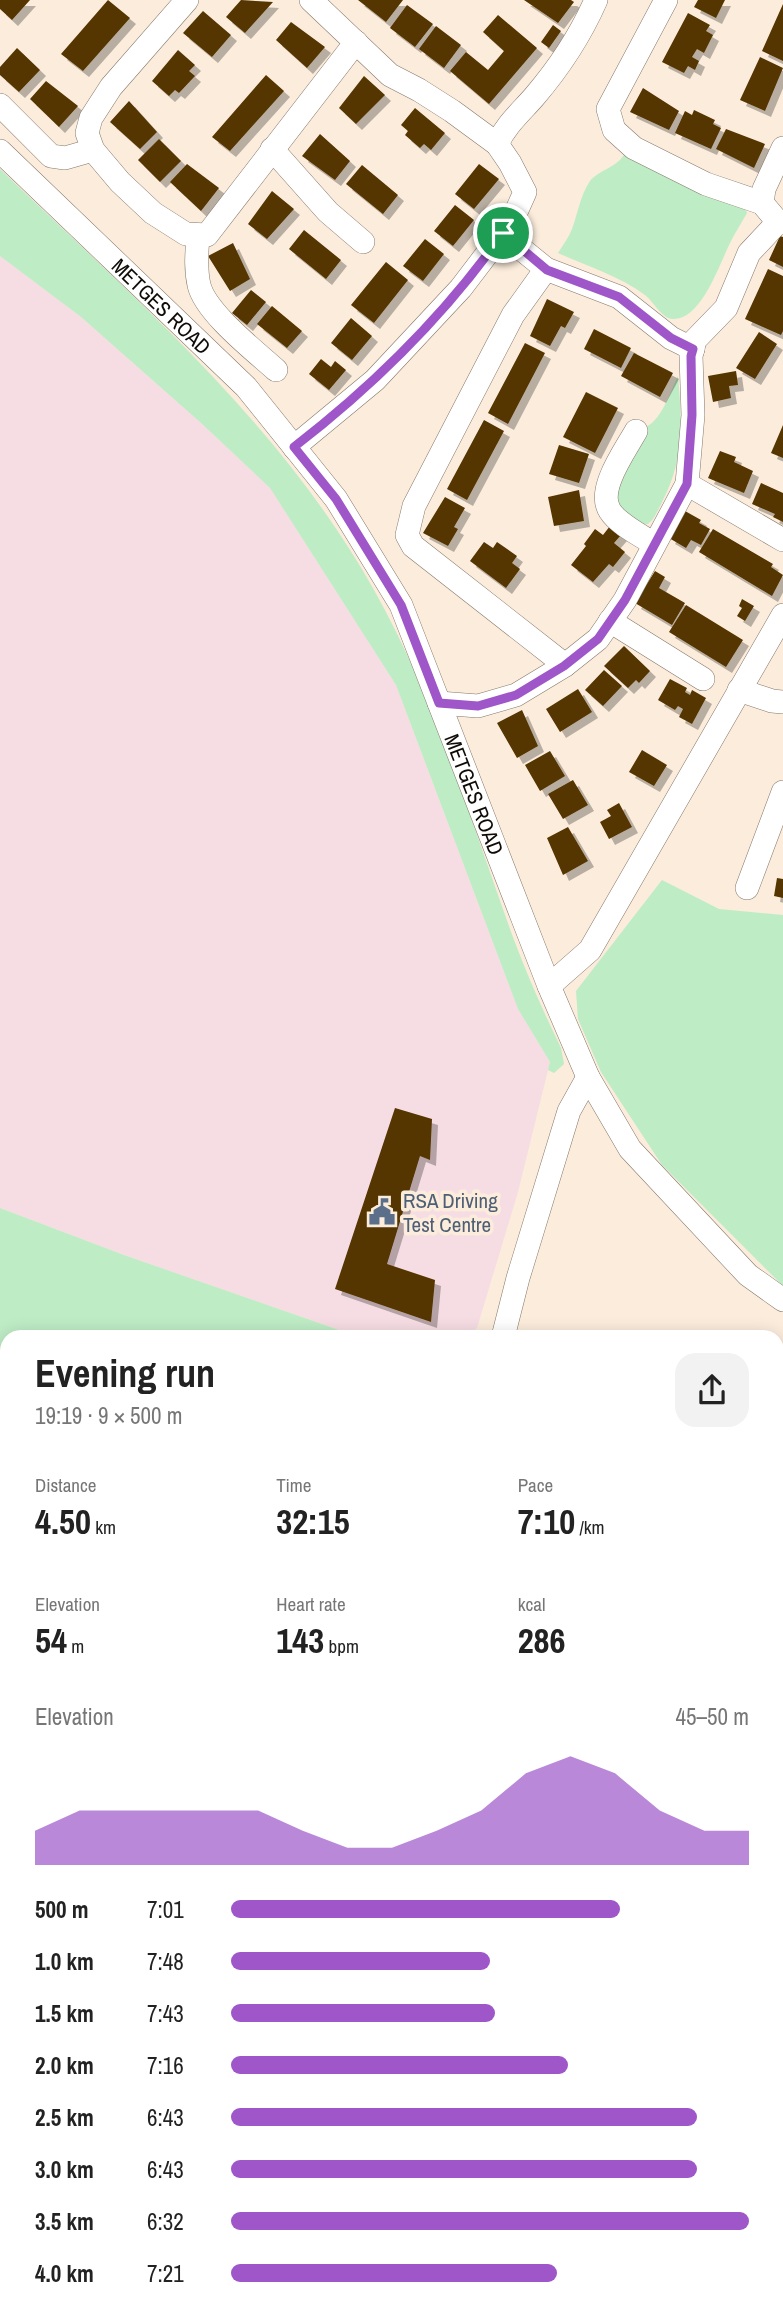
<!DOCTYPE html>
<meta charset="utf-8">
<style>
:root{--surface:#fff;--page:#f2f2f2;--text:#222;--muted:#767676;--accent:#9e56c9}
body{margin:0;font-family:"Archivo Narrow",sans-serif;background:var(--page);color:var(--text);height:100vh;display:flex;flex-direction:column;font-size:26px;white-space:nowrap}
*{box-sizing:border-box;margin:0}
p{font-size:23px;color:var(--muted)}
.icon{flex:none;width:38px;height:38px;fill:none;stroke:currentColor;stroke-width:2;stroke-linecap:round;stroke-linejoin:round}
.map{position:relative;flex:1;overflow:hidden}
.panel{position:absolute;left:0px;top:1330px;width:784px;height:989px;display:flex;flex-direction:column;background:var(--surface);border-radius:21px 21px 0 0;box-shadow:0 4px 18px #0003}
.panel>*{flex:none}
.pin{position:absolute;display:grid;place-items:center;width:60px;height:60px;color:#fff;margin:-30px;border:4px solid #fff;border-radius:50%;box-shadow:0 2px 7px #0007}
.round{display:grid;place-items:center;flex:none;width:74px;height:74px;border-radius:21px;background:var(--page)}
.summary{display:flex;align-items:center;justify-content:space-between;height:119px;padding:0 35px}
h1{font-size:38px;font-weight:700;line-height:52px}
.metrics{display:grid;grid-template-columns:repeat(3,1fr);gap:10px;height:119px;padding:7px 35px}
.metrics div{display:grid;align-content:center}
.metrics b{font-size:35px;font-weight:700}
.metrics small{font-size:19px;font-weight:400}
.metrics p{font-size:19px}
.chart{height:196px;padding:14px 35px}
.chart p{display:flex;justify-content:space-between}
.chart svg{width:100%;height:126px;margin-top:7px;fill:var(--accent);opacity:.7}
ul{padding:0 35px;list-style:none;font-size:23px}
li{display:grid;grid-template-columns:112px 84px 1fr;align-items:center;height:52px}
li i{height:18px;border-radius:9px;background:var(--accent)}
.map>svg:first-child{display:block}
.industrial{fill:#f6dde4}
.green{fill:#beecc5}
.building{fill:#543405;filter:url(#shadow)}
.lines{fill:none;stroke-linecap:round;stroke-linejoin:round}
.minor-casing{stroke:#85786a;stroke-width:24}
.major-casing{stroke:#d9d8d7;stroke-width:30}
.highway-casing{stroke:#d9d8d7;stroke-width:35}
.minor{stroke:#fff;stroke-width:23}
.major{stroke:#f5cab3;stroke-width:28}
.highway{stroke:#eea681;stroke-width:33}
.route-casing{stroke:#fff;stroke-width:14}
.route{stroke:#9e56c9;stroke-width:9}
.labels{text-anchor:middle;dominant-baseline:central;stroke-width:7;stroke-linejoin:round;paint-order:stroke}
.street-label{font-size:21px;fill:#0f0b06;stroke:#fbecdc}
.service-label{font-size:21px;fill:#4e5e75;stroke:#fbecdc;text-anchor:start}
</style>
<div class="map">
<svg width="783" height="2318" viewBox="0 0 783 2318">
<defs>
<filter id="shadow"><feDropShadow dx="6" dy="6" stdDeviation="0" flood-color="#0004"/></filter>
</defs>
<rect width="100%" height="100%" fill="#fbecdc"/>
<path class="industrial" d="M0 256 81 317 201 423 270 488 396 685 518 1009 550 1062 518 1192 477 1328 465 1337H359L124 1255 0 1208Z"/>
<path class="green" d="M625 153 745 208 747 213C742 222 736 231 731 241 720 262 702 320 673 319 662 319 654 302 645 295 620 276 586 266 558 253 563 245 569 237 572 229 578 213 580 196 590 181 600 169 617 168 625 153Z
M0 169C135 299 281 424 374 590 436 700 471 822 514 940 528 977 544 1013 561 1048L564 1064 554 1073 548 1070 550 1062 518 1009 396 685 270 488 201 423 81 317 0 256Z
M678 376C683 435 684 466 653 519L648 524 639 525 614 506 617 479 643 428C661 423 670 392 678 376Z
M662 880 719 909 783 915V1286L662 1165 601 1072 578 1019 576 991Z
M0 1208 124 1255 359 1337H7V1486L0 1481Z
M783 1823V2318H499L496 2312H777V1825Z
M0 2085 7 2088V2312H214L211 2318H3L0 2308Z"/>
<path class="building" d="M0 0H30L12 20 0 9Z
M108 0 130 18 83 71 61 54Z
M241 0 273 2 245 33 226 17Z
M358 0H403L386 22Z
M524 0H571L574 2 558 23Z
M698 0H725L716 18 694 7Z
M783 4V61L762 51Z
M407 5 433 24 415 47 390 28Z
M203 11 231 35 212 57 183 33Z
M688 13 710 25 706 31 713 35 704 53 697 49 692 57 699 61 695 70 688 66 684 73 662 62Z
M498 15 537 48 489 104 450 71 466 52 488 70 504 51 483 32Z
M291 22 325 47 307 68 276 40Z
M553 25 561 31 549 48 541 42Z
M436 26 461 45 444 68 419 49Z
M17 48 40 70 19 92 0 75V67Z
M178 50 195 65 189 71 195 76 179 93 175 90 169 96 152 81Z
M760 57 783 68 765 111 740 100Z
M266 75 284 91 230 151 212 137Z
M364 76 385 95 356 124 339 108Z
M46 81 78 106 59 127 30 99Z
M643 88 679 111 669 130 630 112Z
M129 101 157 132 140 149 110 122Z
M415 108 445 133 431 150 424 144 420 148 413 142 405 135 408 131 401 125Z
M694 110 715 120 713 124 721 128 711 149 675 133 685 111 692 115Z
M726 129 765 144 754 168 716 149Z
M320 134 350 161 335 180 302 156Z
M159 139 181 161 160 182 138 160Z
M187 164 219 188 201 211 170 182Z
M479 164 499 179 474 209 455 194Z
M362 165 398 195 383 214 346 184Z
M272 191 294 209 267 239 248 224Z
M455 205 474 220 453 246 434 231Z
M304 230 341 260 326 279 289 249Z
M780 236 783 237V267L769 260Z
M425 239 444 254 423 281 403 266Z
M233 243 250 279 230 291 208 256Z
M386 262 408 280 374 323 351 305Z
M768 269 783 276V331L781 335 745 319Z
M251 290 266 302 247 325 232 313Z
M547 299 574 312 565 328 561 326 550 346 530 336Z
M272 306 302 331 287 348 257 324Z
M351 318 372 336 352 360 331 343Z
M594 329 631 348 621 368 584 349Z
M759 332 777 344 755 379 736 368Z
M525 343 545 353 508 424 488 413Z
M634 353 673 373 660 397 621 376Z
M321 359 331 367 335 361 346 370 329 390 309 374Z
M736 371 738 385 729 386 731 398 713 402 708 376Z
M586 392 618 408 595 453 563 437Z
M484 420 504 431 467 500 447 489Z
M783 425V458L771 453Z
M559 445 589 454 579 483 549 474Z
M720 451 736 457 734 462 753 471 744 493 708 478Z
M761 483 783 493V522L773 517 775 514 752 504Z
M579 490 584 521 554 526 548 497Z
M445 497 465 508 454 527 458 529 448 546 423 533Z
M685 511 701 520 699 523 710 529 701 545 691 540 686 548 669 538Z
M610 526 621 535 614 543 625 552 613 567 609 564 593 582 571 565 586 546 584 544 595 529 603 535Z
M713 529 773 564 771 567 783 575 772 596 699 552Z
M484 542 493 548 497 542 517 556 512 563 520 569 506 588 470 561Z
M655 571 665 577 659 588 685 603 672 625 635 603Z
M742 599 754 606 745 621 737 616 742 608 739 606Z
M686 605 743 640 726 667 669 632Z
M624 646 650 671 639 683 636 680 628 688 604 666Z
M604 670 622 686 603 706 585 690Z
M670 679 687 688 685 692 690 695 692 690 706 698 692 724 679 717 683 709 678 706 675 710 658 700Z
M578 689 592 712 560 732 546 709Z
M522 710 538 746 517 758 497 723Z
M642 750 667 765 654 786 629 772Z
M550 751 565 776 540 791 525 765Z
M573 780 588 805 563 819 548 794Z
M619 803 632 827 609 839 600 822 611 816 607 810Z
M568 827 588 861 563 875 547 838Z
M777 878 783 879V898L774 896Z
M395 1108 432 1119 430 1160 420 1156 387 1264 435 1280 431 1322 335 1289Z"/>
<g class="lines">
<g class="minor-casing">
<g id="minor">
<path d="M187 0 111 87 91 118 87 133 93 150 120 182 153 213 186 234 207 235 356 42"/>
<path d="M666 0 608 109 614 130 634 148 706 184 762 203 778 222"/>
<path d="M0 105 51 156 65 158 93 150"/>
<path d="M497 144C506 125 520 113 534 97 558 69 581 34 596 0"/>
<path d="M272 149 328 212 363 242"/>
<path id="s1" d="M0 151 246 387 336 499 401 605 549 986 588 1077 630 1149 748 1275 783 1300"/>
<path d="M762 203 764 189 783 148"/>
<path d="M783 223 778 222 749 253 726 308 695 340 691 356 693 415 687 484 783 540"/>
<path d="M503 234 546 269 619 297 671 338 693 349"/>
<path d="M198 235C197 251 195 268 199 285 205 312 255 351 276 370"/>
<path d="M546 269 513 315 414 506 407 535 413 546 565 665"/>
<path d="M636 431C625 451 596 490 610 511 618 524 642 536 654 544"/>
<path d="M294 447 375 380 461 288 512 221 525 192 510 163 497 144 452 111 419 90 390 75 311 0"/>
<path d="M610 621 703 679"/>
<path d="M739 690 772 701 783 702"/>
<path d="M439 703 478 706 516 695 564 666 598 639 625 600 687 484"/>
<path d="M747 888 783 792"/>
<path d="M549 986 590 950 783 615"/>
<path d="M503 1337 518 1278 569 1111 588 1077"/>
<path d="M777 1541 783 1542"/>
<path d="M0 1974 7 1972"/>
<path d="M6 2076H7"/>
<path d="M456 2312 461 2318"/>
</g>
</g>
<g class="major-casing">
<path id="major" d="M0 1696 7 1707
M0 1768 7 1769
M777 1807 783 1804"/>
</g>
<g class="highway-casing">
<path id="highway" d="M0 1796 7 1794"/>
</g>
<use href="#minor" class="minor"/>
<use href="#major" class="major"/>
<use href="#highway" class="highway"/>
</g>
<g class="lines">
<g class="route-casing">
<path id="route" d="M503 233 547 270 619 297 671 338 693 349 691 356 692 415 687 484 625 600 598 639 564 666 516 695 478 706 439 703 401 605 336 499 294 447C373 386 445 315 503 233Z"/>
</g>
<use href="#route" class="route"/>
</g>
<defs>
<g id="civic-bare" transform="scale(2.1)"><path d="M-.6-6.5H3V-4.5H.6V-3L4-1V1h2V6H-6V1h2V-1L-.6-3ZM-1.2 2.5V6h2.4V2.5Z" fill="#5c6f8a" stroke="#fbecdc" stroke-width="2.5" paint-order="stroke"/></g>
</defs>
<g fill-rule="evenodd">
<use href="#civic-bare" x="382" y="1212"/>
</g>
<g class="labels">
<g class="street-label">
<text stroke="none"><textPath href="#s1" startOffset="224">METGES ROAD</textPath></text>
<text stroke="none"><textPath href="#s1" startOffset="812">METGES ROAD</textPath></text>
</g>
<g class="service-label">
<text x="403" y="1200">RSA Driving<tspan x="403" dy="24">Test Centre</tspan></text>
</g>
</g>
</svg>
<div class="pin" style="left:503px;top:233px;background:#1e9e55"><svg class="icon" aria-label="arrive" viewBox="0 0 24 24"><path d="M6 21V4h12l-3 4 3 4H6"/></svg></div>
<section class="panel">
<div class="summary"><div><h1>Evening run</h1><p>19:19 · 9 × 500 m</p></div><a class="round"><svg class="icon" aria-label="share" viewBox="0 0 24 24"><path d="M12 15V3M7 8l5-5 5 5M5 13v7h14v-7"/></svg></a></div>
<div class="metrics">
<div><p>Distance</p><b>4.50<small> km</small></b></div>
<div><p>Time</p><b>32:15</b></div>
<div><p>Pace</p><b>7:10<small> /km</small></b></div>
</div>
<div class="metrics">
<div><p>Elevation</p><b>54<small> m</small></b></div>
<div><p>Heart rate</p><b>143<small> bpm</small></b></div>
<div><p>kcal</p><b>286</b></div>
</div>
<div class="chart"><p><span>Elevation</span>45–50 m</p>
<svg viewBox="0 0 160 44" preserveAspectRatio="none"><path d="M0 44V32L10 25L20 25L30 25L40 25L50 25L60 32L70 38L80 38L90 32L100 25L110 12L120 6L130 12L140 25L150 32L160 32V44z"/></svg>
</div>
<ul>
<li><b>500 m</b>7:01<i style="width:75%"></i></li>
<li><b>1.0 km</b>7:48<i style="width:50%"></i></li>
<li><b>1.5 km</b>7:43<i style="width:51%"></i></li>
<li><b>2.0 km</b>7:16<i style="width:65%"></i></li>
<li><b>2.5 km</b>6:43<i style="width:90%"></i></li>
<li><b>3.0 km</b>6:43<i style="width:90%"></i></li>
<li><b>3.5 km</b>6:32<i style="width:100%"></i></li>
<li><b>4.0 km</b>7:21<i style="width:63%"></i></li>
</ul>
</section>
</div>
